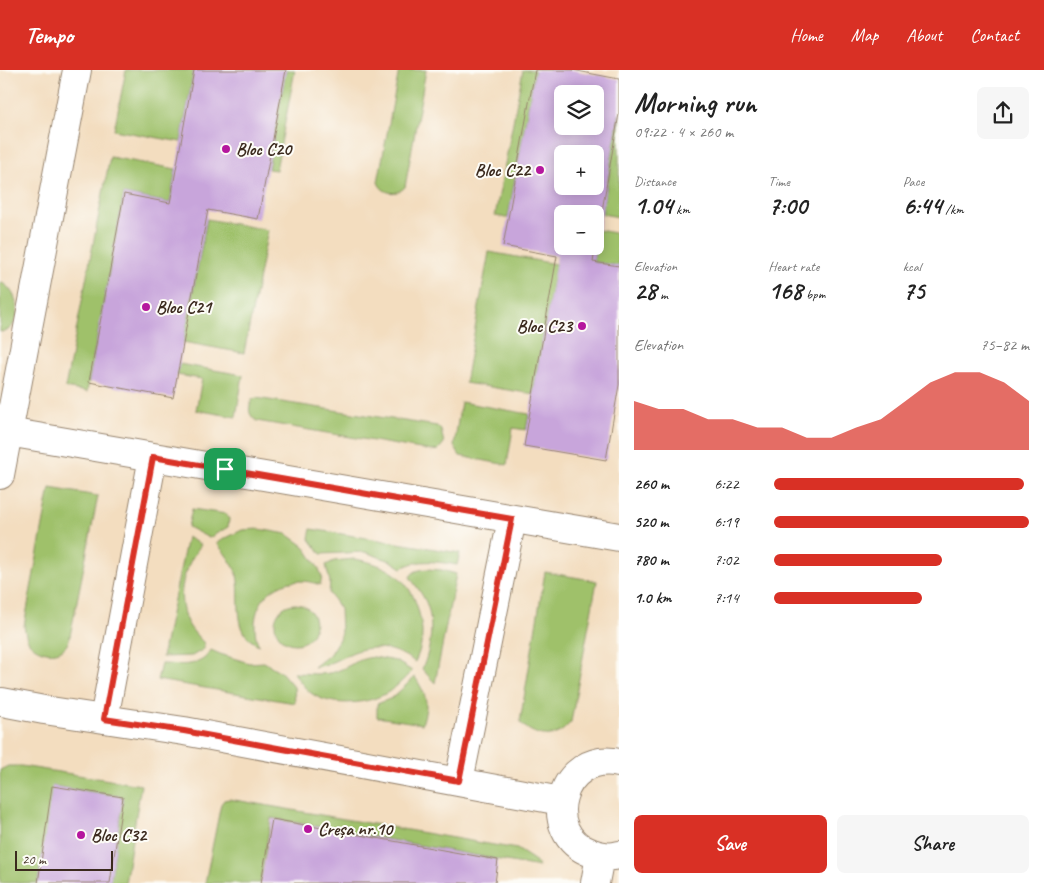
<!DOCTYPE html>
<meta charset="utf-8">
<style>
:root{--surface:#fff;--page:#f6f6f6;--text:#222;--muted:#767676;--accent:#d93025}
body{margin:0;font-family:Caveat,sans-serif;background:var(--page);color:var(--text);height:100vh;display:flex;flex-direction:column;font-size:19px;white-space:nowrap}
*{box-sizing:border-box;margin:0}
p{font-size:16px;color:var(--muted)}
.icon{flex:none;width:28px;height:28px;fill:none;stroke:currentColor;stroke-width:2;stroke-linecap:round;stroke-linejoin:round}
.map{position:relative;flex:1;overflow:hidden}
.drawer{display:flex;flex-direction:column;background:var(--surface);width:425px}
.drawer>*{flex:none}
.controls{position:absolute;left:554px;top:15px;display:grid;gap:10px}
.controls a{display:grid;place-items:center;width:50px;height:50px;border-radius:8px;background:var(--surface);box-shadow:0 2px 12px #0003;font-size:25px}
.scale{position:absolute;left:15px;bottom:12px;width:98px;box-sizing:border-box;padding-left:5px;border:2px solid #3b2a1e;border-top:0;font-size:14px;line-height:18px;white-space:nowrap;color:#3b2a1e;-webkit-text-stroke:4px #fdfcf7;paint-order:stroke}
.pin{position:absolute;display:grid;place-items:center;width:42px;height:42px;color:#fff;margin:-21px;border-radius:10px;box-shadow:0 2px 8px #0006}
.round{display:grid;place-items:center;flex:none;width:52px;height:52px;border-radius:8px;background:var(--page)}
.head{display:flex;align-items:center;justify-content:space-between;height:85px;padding:0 15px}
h1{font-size:28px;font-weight:600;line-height:38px}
.metrics{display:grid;grid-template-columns:repeat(3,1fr);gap:8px;height:85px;padding:5px 15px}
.metrics div{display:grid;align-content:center}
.metrics b{font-size:25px;font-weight:600}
.metrics small{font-size:14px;font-weight:400}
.metrics p{font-size:14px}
.chart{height:140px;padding:10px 15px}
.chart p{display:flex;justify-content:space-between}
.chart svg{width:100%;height:90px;margin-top:5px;fill:var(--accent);opacity:.7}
.action{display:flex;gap:10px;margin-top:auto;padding:10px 15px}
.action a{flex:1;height:58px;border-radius:8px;background:var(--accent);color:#fff;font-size:20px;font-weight:600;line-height:58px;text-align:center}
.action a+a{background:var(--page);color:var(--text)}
ul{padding:0 15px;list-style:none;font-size:16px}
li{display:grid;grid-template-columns:80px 60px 1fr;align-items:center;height:38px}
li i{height:12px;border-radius:6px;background:var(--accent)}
header{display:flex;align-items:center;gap:30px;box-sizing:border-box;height:70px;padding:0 25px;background:var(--accent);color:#fff}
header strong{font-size:24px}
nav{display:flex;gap:28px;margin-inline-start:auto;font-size:18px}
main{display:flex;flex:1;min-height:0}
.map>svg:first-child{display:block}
.green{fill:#9fc16b;stroke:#6d7644}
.building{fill:#c8a5db;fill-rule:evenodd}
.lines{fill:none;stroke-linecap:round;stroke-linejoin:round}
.minor-casing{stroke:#97846e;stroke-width:30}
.minor{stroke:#fff;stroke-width:28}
.route-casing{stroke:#fff;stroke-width:10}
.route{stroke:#d93025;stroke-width:6}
.poi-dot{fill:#b5179e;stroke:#fdfcf7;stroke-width:2}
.labels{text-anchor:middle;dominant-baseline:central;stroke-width:4;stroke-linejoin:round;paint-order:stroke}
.poi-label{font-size:18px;font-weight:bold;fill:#3b2a1e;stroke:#fdfcf7;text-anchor:start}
</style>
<header>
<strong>Tempo</strong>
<nav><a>Home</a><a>Map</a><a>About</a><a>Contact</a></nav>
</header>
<main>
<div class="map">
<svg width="619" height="813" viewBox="0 0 619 813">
<rect width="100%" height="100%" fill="#fdfcf7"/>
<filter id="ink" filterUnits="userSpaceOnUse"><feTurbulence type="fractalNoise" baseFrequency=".02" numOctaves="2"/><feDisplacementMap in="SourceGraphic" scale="10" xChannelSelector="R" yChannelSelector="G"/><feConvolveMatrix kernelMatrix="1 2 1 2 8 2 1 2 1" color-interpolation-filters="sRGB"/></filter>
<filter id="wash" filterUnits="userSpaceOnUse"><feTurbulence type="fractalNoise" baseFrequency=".0096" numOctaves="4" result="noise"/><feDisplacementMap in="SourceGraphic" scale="20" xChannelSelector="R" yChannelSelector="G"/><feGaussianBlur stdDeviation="1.12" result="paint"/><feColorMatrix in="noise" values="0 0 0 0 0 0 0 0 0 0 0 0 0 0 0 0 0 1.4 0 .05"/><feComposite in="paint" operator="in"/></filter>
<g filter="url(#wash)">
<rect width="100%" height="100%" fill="#f3ddbf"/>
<path class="green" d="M126 0H194L181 72 114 60Z
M286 0H295L276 100 268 99Z
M399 0H426L405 117C397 126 382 124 378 112Z
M523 0H535L508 148 495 146Z
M619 44V147L602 144Z
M110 87 176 99 170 133 124 124 87 322 65 318Z
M207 149 268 160 244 283 183 272Z
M599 160 619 164V196L593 192Z
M489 182 556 194 533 324 465 313Z
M0 212C22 221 24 261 0 262Z
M179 294 243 305 236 347 196 340 202 309 177 305Z
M256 328 437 356 441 360 444 373 438 380 432 381 257 351C248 345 248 339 252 330Z
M461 332 529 344 526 360 513 358 507 395 460 386 454 376Z
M50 418 98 426 70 566C69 570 68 574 65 577 56 587 36 582 29 572 26 568 25 561 24 556Z
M192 439 226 444 229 449 228 457 209 468 188 457Z
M259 459 287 464 304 476 319 499 322 507 320 515C291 503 258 519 255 552 255 560 255 568 259 575 231 564 242 527 237 505 235 496 223 480 216 473L242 460Z
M311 459 460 483 457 495C439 492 418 488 402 498L391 491 365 482 321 484 309 468Z
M187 467 201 475C184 496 175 526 187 552 191 560 198 567 204 573V579L192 586 162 587Z
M354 489C388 494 411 509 419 543 424 561 423 575 415 592 394 577 371 573 347 585 334 591 329 595 314 597L329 585 339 569 341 562 340 539 329 523 330 512 326 495 334 491Z
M427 499 442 500 456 504 435 613 422 599C431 580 435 550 425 530 421 522 415 515 410 507 414 500 419 500 427 499Z
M545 502 597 511 571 652C567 656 563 661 558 663 545 669 528 662 520 652Z
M275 554a20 20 0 1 1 40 0a20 20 0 1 1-40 0Z
M211 580 220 584 249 593 264 592 281 602 294 617 295 633 157 610 161 594C179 594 201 599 211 580Z
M374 587 396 591 412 601C403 610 396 618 385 624 365 635 330 637 311 623 304 618 299 609 293 603 307 603 324 606 337 601 353 595 356 589 374 587Z
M415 607C427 626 429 633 422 654L377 647V634L392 628Z
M8 696H21L141 715 125 813H110L123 727 53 716 38 813H0V700Z
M229 729 517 779 534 790 539 797 271 748 260 813H205L221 734 224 730Z"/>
<g id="blocks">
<path class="building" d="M194 0H286L258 149 208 140 173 328 89 312 124 124 170 133Z
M535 0H572L619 9V44L593 192 619 196V315L606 390 524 376 557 186 503 176ZM562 24H595V56H562ZM562 84H595V116H562ZM562 144H595V176H562Z
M52 716 123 727 110 813H38Z
M272 749 498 790 495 813H261Z"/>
</g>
</g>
<g filter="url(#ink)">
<use href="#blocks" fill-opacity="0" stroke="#97846e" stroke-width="1"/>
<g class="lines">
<g class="minor-casing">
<path id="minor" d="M8 362 619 467
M0 405 77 0
M2 632 44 640 184 661 561 731
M104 649 153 387
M619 693C561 680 537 764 592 783 601 786 610 788 619 785
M459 711 512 449
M595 813 600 786"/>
</g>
<use href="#minor" class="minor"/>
</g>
</g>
<g class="lines" filter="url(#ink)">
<g class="route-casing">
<path id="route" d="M153 387 512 449 459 711 184 661 104 649Z"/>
</g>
<use href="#route" class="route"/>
</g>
<g class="poi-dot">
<circle cx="226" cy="79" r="5"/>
<circle cx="540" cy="100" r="5"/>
<circle cx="146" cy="237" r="5"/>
<circle cx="582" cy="256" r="5"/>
<circle cx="308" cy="759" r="5"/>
<circle cx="81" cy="765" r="5"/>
</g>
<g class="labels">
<g class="poi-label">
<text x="236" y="79">Bloc C20</text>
<text x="530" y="100" text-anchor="end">Bloc C22</text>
<text x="156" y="237">Bloc C21</text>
<text x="572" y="256" text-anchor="end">Bloc C23</text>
<text x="318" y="759">Creșa nr.10</text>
<text x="91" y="765">Bloc C32</text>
</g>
</g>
</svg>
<div class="controls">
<a><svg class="icon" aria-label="layers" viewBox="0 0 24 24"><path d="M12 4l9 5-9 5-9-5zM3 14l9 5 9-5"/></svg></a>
<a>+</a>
<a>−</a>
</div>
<div class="scale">20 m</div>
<div class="pin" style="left:225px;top:399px;background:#1e9e55"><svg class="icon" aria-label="arrive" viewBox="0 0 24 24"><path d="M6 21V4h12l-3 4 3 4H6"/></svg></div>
</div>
<section class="drawer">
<div class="head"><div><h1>Morning run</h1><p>09:22 · 4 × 260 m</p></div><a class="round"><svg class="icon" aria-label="share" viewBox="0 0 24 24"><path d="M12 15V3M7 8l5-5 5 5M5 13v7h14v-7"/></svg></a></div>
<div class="metrics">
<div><p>Distance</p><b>1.04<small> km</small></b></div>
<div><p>Time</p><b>7:00</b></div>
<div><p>Pace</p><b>6:44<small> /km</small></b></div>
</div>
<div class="metrics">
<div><p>Elevation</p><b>28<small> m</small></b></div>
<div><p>Heart rate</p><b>168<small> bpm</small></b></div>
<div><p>kcal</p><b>75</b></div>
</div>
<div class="chart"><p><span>Elevation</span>75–82 m</p>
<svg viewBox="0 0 160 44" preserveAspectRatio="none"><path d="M0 44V20L10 24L20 24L30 29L40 29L50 33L60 33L70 38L80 38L90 33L100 29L110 20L120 11L130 6L140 6L150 11L160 20V44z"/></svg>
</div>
<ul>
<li><b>260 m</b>6:22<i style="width:98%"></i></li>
<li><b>520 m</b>6:19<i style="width:100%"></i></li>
<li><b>780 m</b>7:02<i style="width:66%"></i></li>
<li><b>1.0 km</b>7:14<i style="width:58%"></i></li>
</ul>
<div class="action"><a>Save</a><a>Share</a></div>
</section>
</main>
